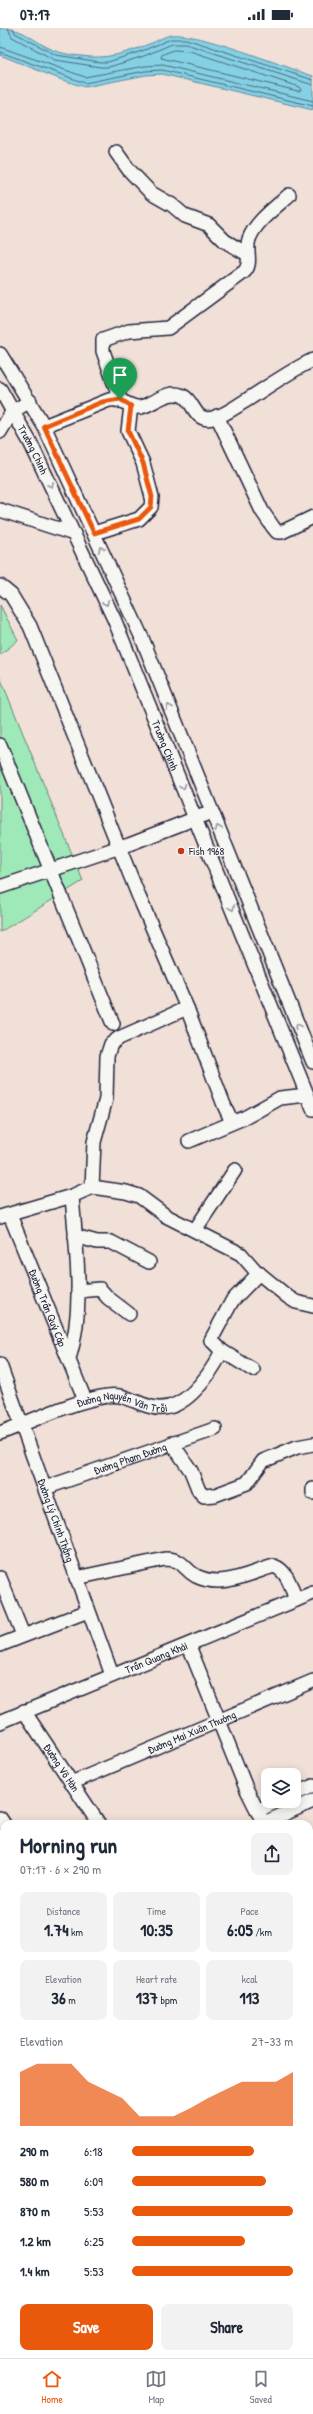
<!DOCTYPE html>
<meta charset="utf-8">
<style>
:root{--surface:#fff;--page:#f2f2f3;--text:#1f2937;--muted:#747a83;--line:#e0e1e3;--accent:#ea580c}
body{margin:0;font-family:"Patrick Hand",sans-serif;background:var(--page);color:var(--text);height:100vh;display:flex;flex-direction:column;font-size:15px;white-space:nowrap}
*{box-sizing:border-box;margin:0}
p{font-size:13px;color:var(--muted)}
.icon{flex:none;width:22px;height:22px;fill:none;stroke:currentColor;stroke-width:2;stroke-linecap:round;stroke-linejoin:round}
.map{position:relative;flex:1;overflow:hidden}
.drawer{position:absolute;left:0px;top:1792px;width:313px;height:538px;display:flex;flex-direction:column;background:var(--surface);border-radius:12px 12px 0 0;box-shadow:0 2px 10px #0003}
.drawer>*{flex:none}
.controls{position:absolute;left:261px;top:1740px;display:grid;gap:8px}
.controls a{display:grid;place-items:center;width:40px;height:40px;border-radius:8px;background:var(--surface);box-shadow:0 2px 10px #0003;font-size:20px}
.pin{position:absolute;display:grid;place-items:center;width:34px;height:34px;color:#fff;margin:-41px -17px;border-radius:50% 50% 50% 0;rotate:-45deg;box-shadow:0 0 4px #0007}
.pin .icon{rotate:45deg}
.round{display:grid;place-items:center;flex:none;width:42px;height:42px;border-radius:8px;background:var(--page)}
.overview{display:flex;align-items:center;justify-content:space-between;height:68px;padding:0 20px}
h1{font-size:22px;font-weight:800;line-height:30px}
.metrics{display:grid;grid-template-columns:repeat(3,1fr);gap:6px;height:68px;padding:4px 20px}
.metrics div{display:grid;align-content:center;border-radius:8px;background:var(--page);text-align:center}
.metrics b{font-size:17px;font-weight:800}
.metrics small{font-size:11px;font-weight:400}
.metrics p{font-size:11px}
.chart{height:112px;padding:8px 20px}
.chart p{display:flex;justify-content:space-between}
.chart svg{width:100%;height:72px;margin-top:4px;fill:var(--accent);opacity:.7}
.button{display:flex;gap:8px;margin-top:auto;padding:8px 20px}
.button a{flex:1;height:46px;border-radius:8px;background:var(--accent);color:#fff;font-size:16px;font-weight:800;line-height:46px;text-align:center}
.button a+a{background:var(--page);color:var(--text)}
ul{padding:0 20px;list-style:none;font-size:13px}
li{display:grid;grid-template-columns:64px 48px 1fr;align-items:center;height:30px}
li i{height:10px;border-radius:5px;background:var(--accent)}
.status{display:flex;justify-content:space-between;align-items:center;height:28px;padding:0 20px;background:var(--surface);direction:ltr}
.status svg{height:11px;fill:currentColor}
.dock{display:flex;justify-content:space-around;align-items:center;height:56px;border-top:1px solid var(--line);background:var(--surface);font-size:11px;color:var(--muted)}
.dock a{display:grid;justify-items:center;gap:2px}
.dock .active{color:var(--accent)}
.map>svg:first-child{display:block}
.built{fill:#edd0c6}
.green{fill:#9fe9b8;stroke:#60867a}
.water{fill:#85d1e4;stroke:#5d8ba0}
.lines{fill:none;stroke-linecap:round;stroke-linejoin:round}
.shore{stroke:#4a687f;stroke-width:1}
.canal{stroke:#85d1e4;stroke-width:9}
.minor-casing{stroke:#22223b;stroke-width:16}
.minor{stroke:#f6f6f2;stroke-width:13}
.oneway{stroke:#9797a0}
.route-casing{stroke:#fff;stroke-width:8}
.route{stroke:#ea580c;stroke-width:5}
.poi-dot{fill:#c8321e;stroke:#f6f6f2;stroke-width:1.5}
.labels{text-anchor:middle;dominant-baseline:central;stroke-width:3;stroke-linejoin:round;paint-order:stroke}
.street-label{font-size:11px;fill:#22223b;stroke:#f6f6f2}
.poi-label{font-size:11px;fill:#22223b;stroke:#f6f6f2;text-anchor:start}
</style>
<div class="status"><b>07:17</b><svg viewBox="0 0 49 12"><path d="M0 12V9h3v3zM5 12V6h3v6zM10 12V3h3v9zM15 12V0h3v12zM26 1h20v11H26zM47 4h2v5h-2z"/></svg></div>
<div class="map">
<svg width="313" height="2330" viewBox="0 0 313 2330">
<rect width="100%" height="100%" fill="#f1e0d8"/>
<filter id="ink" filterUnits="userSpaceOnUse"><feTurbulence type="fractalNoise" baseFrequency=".025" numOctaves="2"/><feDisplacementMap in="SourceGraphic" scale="8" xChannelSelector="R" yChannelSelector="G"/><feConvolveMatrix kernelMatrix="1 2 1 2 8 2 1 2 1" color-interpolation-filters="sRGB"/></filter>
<g filter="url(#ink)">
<path class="built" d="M0 1965 4 1971V2292L0 2295Z"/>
<path class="green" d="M0 577 18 612 0 627Z
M0 649 83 853 0 904Z"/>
<path class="water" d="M0 0C24 0 30 11 49 20 58 25 71 27 81 28 105 32 127 25 149 16 156 14 164 8 171 7 195 3 285 39 313 48V82L162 46 146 47 85 59 62 52 0 27Z"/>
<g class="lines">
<path class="shore" d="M8 0 12 9 55 32 100 39H109L144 28 172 16H186L313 57
M13 0 15 5 56 27 100 34H108L142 23 171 11H186L313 52
M0 19 85 49 145 38 163 37 313 73
M174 22 190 23 299 59 301 62 298 63 161 30 162 27Z
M0 24 85 55 145 43 162 42 313 78"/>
<path class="canal" d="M309 2190 313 2187"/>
<g class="minor-casing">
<g id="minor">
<path d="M116 124 129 142 151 165 172 177 185 188 209 197 225 213 247 226"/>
<path d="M0 326 44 398 142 610 313 1034"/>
<path id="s1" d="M0 361 30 414 114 591 313 1081"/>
<path d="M120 371 103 323V312L129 303 168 300 244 244C253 236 245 222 249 211 256 193 275 180 289 167"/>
<path d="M217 388 262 483 273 499 277 504H282L313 489"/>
<path d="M44 398 109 372C126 370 129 381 141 379 154 376 167 362 181 367 195 372 193 395 213 390 223 388 234 380 242 375 265 361 289 343 313 332"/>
<path d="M0 404 12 384 30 373"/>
<path d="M0 482 74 506"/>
<path d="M94 505 139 491 151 479 152 469 143 435 128 403 131 378"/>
<path d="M0 558 11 567 30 598 139 869 187 980 224 1077 232 1094"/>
<path d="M0 717 113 996"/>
<path d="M0 859 129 816 204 787"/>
<path d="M189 1113 246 1089 280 1070 307 1067"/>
<path d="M92 1159 94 1114 106 1071 107 1028 111 1016 119 1010 187 980"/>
<path id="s2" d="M10 1187 85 1372"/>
<path d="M0 1189 72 1168 92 1159 126 1164 139 1168 166 1188 241 1226 255 1242 288 1269 296 1274 313 1278"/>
<path d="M195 1202 235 1142"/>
<path d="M75 1208 97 1214H111L149 1234"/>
<path d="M78 1263 100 1261 108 1270 129 1286"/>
<path d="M69 1331C85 1279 76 1222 72 1168"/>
<path id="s3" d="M0 1337 112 1647"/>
<path d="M253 1342 222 1323 211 1312 232 1273 259 1245"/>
<path id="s4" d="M0 1405C35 1392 70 1374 107 1368 123 1365 134 1374 148 1378 181 1390 209 1349 222 1323"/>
<path d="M172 1415 191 1443 199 1463 204 1468 215 1467 247 1455 263 1433 297 1419 313 1416"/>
<path id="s5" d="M45 1460 215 1401"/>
<path d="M313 1461V1465"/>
<path d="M0 1550 23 1607"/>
<path d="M76 1550 165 1531C184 1531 182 1540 196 1548 222 1561 249 1545 274 1538 288 1543 291 1560 296 1572"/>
<path d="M0 1617 88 1583"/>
<path d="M189 1618 246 1760 264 1796"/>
<path id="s6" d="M24 1683 99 1796"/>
<path id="s7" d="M0 1694 313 1565"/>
<path id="s8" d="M71 1755 313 1653"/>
<path d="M294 1766 313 1758"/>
<path d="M257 1783 278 1773"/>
<path d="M0 1790 4 1796"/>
<path d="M264 1795 313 1773"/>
<path d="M309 1861 313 1866"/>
<path d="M0 1952 4 1958"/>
<path d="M309 1995 313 1993"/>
<path d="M309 2110 313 2116"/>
<path d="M309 2271 313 2269"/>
<path d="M0 2306 4 2303"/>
<path d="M0 2322 5 2330"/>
<path d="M56 2326 59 2330"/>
<path d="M112 2326 115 2330"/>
<path d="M165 2326 168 2330"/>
<path d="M244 2326 247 2330"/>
</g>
</g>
<use href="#minor" class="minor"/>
</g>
<defs><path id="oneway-chevron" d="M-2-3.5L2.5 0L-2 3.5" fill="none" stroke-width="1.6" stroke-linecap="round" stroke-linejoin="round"/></defs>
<g class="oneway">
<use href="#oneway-chevron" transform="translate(51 457) rotate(65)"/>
<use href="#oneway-chevron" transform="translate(101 521) rotate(-115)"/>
<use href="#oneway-chevron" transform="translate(106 575) rotate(65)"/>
<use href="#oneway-chevron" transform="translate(169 679) rotate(-112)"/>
<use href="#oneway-chevron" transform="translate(183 759) rotate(68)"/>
<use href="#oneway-chevron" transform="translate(218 800) rotate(-112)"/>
<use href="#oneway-chevron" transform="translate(232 880) rotate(68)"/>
<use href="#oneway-chevron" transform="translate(298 998) rotate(-112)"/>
</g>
</g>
<g class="lines" filter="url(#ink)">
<g class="route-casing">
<path id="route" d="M120 371 131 378 128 403 143 435 152 469 151 479 139 491 94 505 44 398 102 374Z"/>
</g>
<use href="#route" class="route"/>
</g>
<circle class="poi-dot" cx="181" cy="823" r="4"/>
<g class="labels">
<g class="street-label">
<text stroke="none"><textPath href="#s1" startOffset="69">Trường Chinh</textPath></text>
<text stroke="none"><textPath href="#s1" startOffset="393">Trường Chinh</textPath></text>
<text stroke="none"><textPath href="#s2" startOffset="100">Đường Trần Quý Cáp</textPath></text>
<text stroke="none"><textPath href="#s4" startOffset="129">Đường Nguyễn Văn Trỗi</textPath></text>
<text stroke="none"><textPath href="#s5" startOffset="90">Đường Phạm Đường</textPath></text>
<text stroke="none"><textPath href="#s3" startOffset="165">Đường Lý Chính Thắng</textPath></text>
<text stroke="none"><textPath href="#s7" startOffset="169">Trần Quang Khải</textPath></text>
<text stroke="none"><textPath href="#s8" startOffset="131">Đường Mai Xuân Thưởng</textPath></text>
<text stroke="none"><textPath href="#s6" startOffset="68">Đường Võ Hàn</textPath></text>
</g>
<g class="poi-label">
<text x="189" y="823">Fish 1968</text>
</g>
</g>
</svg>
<div class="controls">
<a><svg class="icon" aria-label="layers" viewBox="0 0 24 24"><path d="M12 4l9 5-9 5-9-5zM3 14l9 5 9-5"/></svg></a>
</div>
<div class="pin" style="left:120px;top:371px;background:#1e9e55"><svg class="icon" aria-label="arrive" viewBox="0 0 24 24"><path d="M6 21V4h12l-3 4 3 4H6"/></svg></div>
<section class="drawer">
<div class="overview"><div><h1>Morning run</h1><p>07:17 · 6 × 290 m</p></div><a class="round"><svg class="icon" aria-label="share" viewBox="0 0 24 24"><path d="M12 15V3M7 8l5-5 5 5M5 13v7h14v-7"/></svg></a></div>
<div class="metrics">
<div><p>Distance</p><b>1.74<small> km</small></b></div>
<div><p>Time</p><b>10:35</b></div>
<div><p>Pace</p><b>6:05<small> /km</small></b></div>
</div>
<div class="metrics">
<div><p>Elevation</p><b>36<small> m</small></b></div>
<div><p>Heart rate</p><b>137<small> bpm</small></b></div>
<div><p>kcal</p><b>113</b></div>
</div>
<div class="chart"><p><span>Elevation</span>27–33 m</p>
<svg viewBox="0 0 160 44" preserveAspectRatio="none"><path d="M0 44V11L10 6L20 6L30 6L40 17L50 22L60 27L70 38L80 38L90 38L100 33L110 27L120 22L130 17L140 17L150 17L160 11V44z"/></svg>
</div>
<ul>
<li><b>290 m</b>6:18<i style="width:76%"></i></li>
<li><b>580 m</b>6:09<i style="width:83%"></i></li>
<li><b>870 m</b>5:53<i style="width:100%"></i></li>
<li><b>1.2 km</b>6:25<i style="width:70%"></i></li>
<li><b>1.4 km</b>5:53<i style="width:100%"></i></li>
</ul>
<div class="button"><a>Save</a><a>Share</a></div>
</section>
</div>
<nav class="dock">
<a class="active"><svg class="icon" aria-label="home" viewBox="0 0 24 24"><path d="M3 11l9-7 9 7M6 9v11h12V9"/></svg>Home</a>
<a><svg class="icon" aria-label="map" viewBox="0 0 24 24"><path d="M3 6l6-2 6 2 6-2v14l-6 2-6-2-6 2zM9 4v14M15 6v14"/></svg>Map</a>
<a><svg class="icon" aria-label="saved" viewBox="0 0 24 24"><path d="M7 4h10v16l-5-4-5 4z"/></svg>Saved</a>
</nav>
